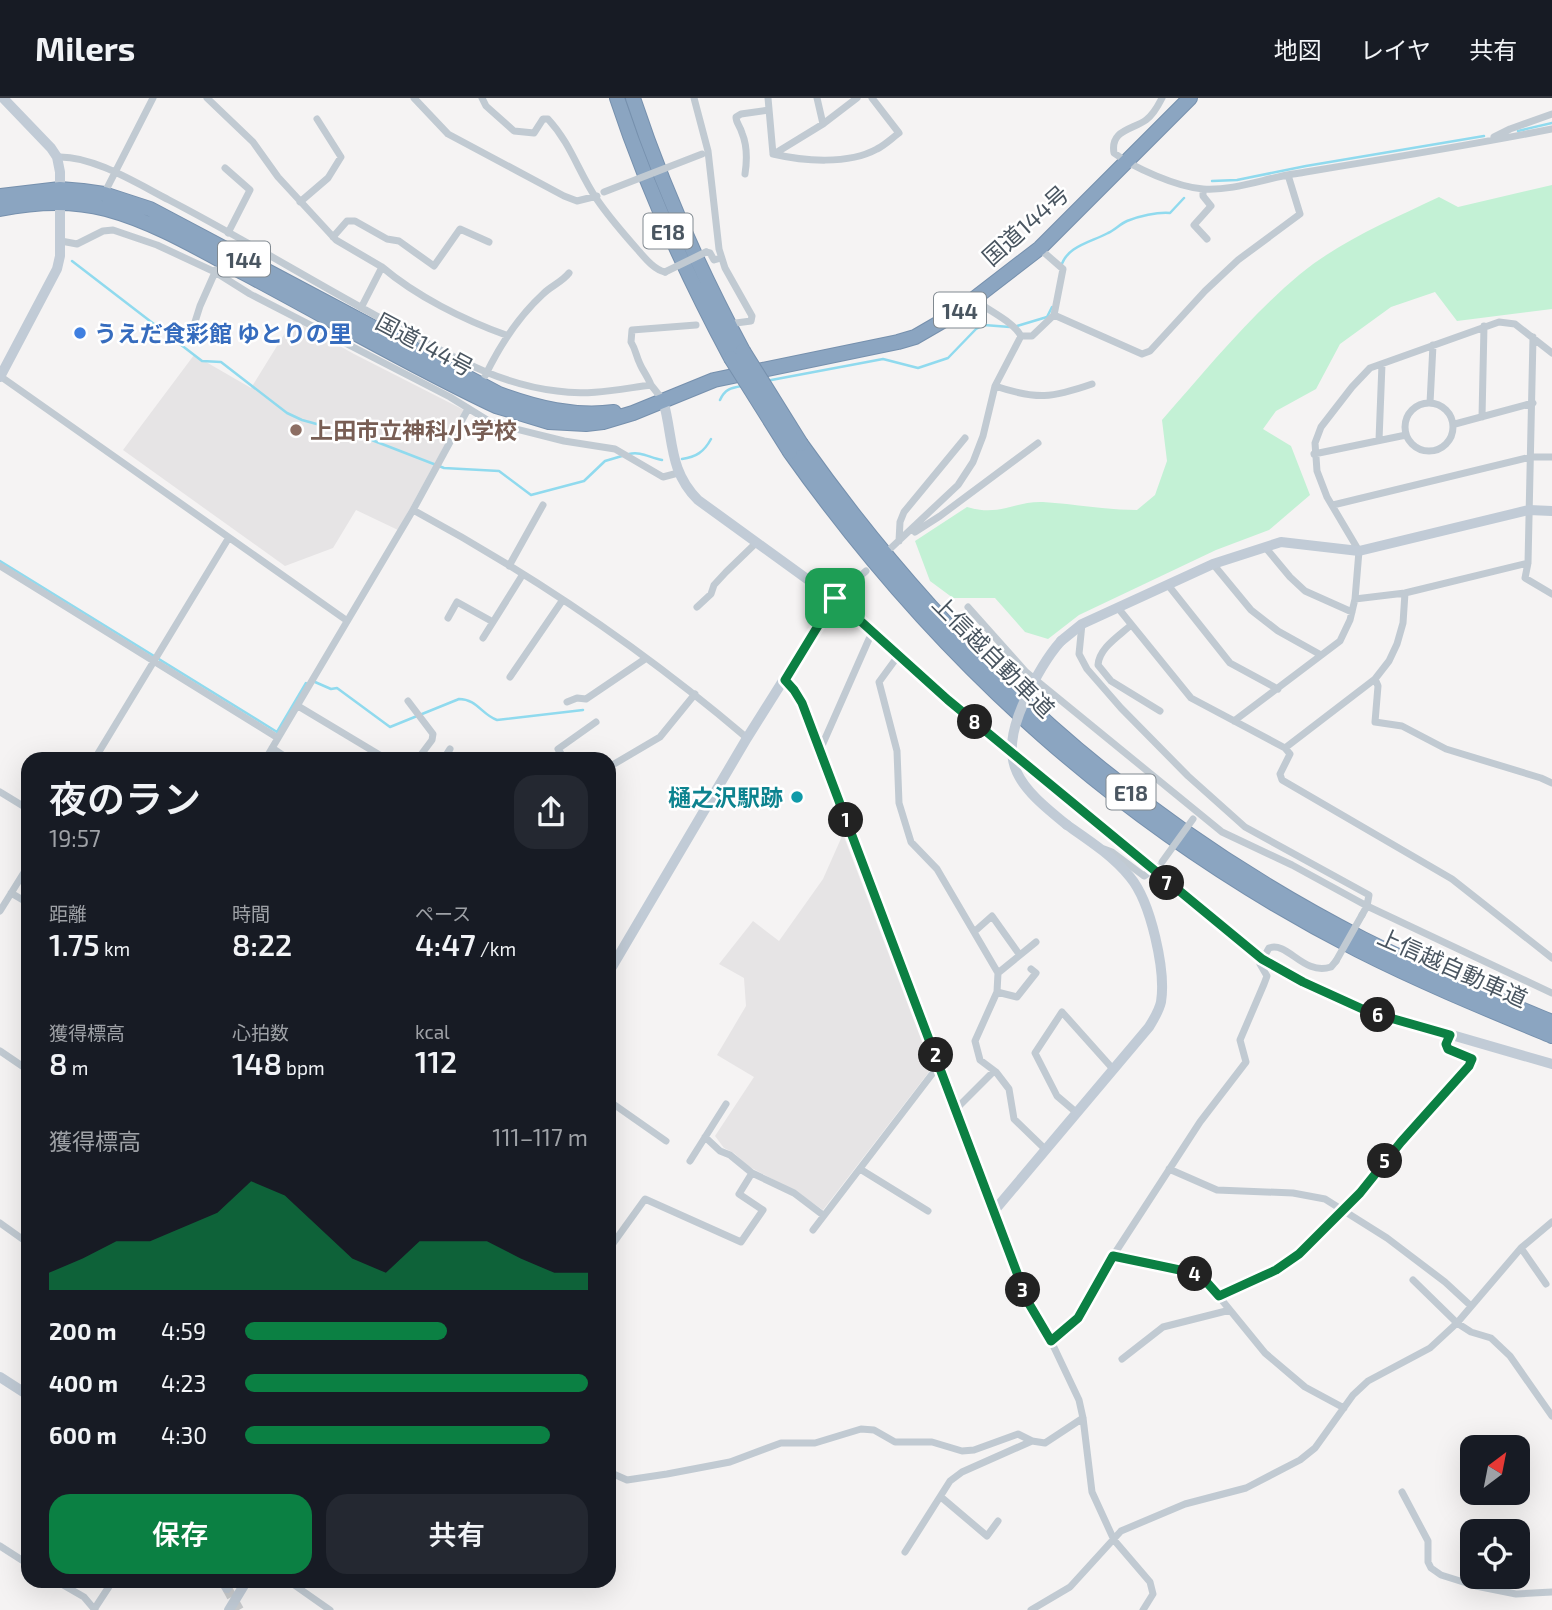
<!DOCTYPE html>
<html lang="ja">
<meta charset="utf-8">
<style>
:root{--surface:#171b24;--page:#242831;--text:#f1f3f6;--muted:#9ea1a6;--line:#363941;--accent:#0b8043}
body{margin:0;font-family:"Exo 2","Noto Sans JP",sans-serif;background:var(--page);color:var(--text);height:100vh;display:flex;flex-direction:column;font-size:26px;white-space:nowrap}
*{box-sizing:border-box;margin:0}
p{font-size:23px;color:var(--muted)}
.icon{flex:none;width:38px;height:38px;fill:none;stroke:currentColor;stroke-width:2;stroke-linecap:round;stroke-linejoin:round}
.map{position:relative;flex:1;overflow:hidden}
.sheet{position:absolute;left:21px;top:654px;width:595px;height:836px;display:flex;flex-direction:column;background:var(--surface);border-radius:21px;box-shadow:0 7px 28px #0002}
.sheet>*{flex:none}
.needle{width:46px;rotate:32deg}
.controls{position:absolute;left:1460px;top:1337px;display:grid;gap:14px}
.controls a{display:grid;place-items:center;width:70px;height:70px;border-radius:14px;background:var(--surface);box-shadow:0 7px 28px #0002;font-size:35px}
.pin{position:absolute;display:grid;place-items:center;width:60px;height:60px;color:#fff;margin:-30px;border-radius:14px;box-shadow:0 4px 10px #0006}
.km{position:absolute;width:35px;height:35px;margin:-18px;border-radius:50%;background:#222;color:#fff;font-size:19px;line-height:35px;text-align:center}
.round{display:grid;place-items:center;flex:none;width:74px;height:74px;border-radius:21px;background:var(--page)}
.summary{display:flex;align-items:center;justify-content:space-between;height:119px;padding:0 28px}
h1{font-size:38px;font-weight:600;line-height:52px}
.figures{display:grid;grid-template-columns:repeat(3,1fr);gap:10px;height:119px;padding:7px 28px}
.figures div{display:grid;align-content:center}
.figures b{font-size:30px;font-weight:600}
.figures small{font-size:19px;font-weight:400}
.figures p{font-size:19px}
.chart{height:196px;padding:14px 28px}
.chart p{display:flex;justify-content:space-between}
.chart svg{width:100%;height:126px;margin-top:7px;fill:var(--accent);opacity:.7}
.cta{display:flex;gap:14px;margin-top:auto;padding:14px 28px}
.cta a{flex:1;height:80px;border-radius:21px;background:var(--accent);color:#fff;font-size:28px;font-weight:600;line-height:80px;text-align:center}
.cta a+a{background:var(--page);color:var(--text)}
ul{padding:0 28px;list-style:none;font-size:23px}
li{display:grid;grid-template-columns:112px 84px 1fr;align-items:center;height:52px}
li i{height:18px;border-radius:9px;background:var(--accent)}
header{display:flex;align-items:center;gap:42px;box-sizing:border-box;height:98px;padding:0 35px;background:var(--surface);border-bottom:2px solid var(--line)}
header strong{font-size:33px}
nav{display:flex;gap:38px;margin-inline-start:auto;font-size:24px}
.map>svg:first-child{display:block}
.education{fill:#e6e4e5}
.green{fill:#c3f1d5}
.lines{fill:none;stroke-linecap:round;stroke-linejoin:round}
.stream{stroke:#90daee;stroke-width:2.5}
.secondary-tunnel{stroke:#caccce;stroke-width:10;stroke-dasharray:10 5;stroke-linecap:butt}
.highway-casing{stroke:#7690ad;stroke-width:16}
.street{stroke:#c1cad2;stroke-width:7}
.secondary{stroke:#c1cbd6;stroke-width:10}
.highway{stroke:#8ba5c1;stroke-width:14}
.highway-bridge-casing{stroke:#7690ad;stroke-width:16;stroke-linecap:butt}
.street-bridge{stroke:#c1cad2;stroke-width:7}
.secondary-bridge{stroke:#c1cbd6;stroke-width:10}
.highway-bridge{stroke:#8ba5c1;stroke-width:14}
.route-casing{stroke:#fff;stroke-width:14}
.route{stroke:#0b8043;stroke-width:9}
.shop-dot{fill:#3f7fe0;stroke:#fff;stroke-width:2.5}
.education-dot{fill:#8d6e63;stroke:#fff;stroke-width:2.5}
.culture-dot{fill:#0f9aa8;stroke:#fff;stroke-width:2.5}
.labels{text-anchor:middle;dominant-baseline:central;stroke-width:5;stroke-linejoin:round;paint-order:stroke}
.shield{fill:#fff;stroke:#808990;stroke-width:2}
.shield-label{font-size:21px;font-weight:bold;fill:#4a5661}
.street-label{font-size:23px;fill:#4a5661;stroke:#fff}
.shop-label{font-size:23px;font-weight:bold;fill:#366cbe;stroke:#fff;text-anchor:start}
.education-label{font-size:23px;font-weight:bold;fill:#785e54;stroke:#fff;text-anchor:start}
.culture-label{font-size:23px;font-weight:bold;fill:#0d838f;stroke:#fff;text-anchor:end}
</style>
<header>
<strong>Milers</strong>
<nav><a>地図</a><a>レイヤ</a><a>共有</a></nav>
</header>
<div class="map">
<svg width="1552" height="1512" viewBox="0 0 1552 1512">
<rect width="100%" height="100%" fill="#f5f3f3"/>
<path class="education" d="M293 222 354 256 464 312 398 432 356 412 333 450 285 468 123 352 194 257 251 290Z
M843 736 932 970 823 1112 798 1095 748 1068 734 1055 724 1050 715 1038 754 979 717 957 746 908 744 880 719 866 753 823 779 843 823 781Z"/>
<path class="green" d="M1552 87V211L1457 223 1435 194 1391 209 1340 246 1316 291 1276 313 1263 331 1291 348 1310 397 1269 432 1216 452 1079 517 1048 541 1025 534 995 500H953L930 483 915 443 967 409C1000 419 1013 403 1043 404 1075 406 1106 412 1137 412L1155 397 1167 363 1162 322C1206 272 1248 220 1299 177 1340 143 1391 122 1439 99L1458 109Z"/>
<g class="lines">
<path class="stream" d="M1518 33 1552 25
M1212 83 1237 82 1306 68 1484 38
M72 163 202 263 221 264 287 315 302 322 364 339 444 370 499 373 531 397 584 383 605 363 622 358
M1061 169C1066 148 1092 144 1108 135 1115 132 1120 126 1127 123 1139 118 1157 114 1170 115L1184 100
M1017 228 1047 219 1052 209
M766 283 883 261 918 270 948 260 976 231 984 227 1010 229
M720 302C725 291 731 290 742 288
M629 356C641 353 650 360 662 362
M682 361C696 359 704 354 711 341
M0 463 277 634 306 585
M315 584 331 591 337 590 390 629 459 601C477 601 482 617 497 622L583 612"/>
<path class="secondary-tunnel" d="M227 1490 239 1512"/>
<g class="highway-casing">
<path id="highway" d="M617 0C647 91 686 176 731 260
M633 0C662 88 699 171 743 253
M0 98 60 91 83 93 104 96 150 111 499 296C537 310 574 319 614 314
M0 111C35 104 71 102 106 111 155 124 201 152 246 176 329 220 411 268 496 308L549 324 586 326 603 324 633 315 714 282 898 244 915 239 953 217 1040 150 1190 0
M801 346C952 559 1130 721 1363 841 1425 872 1489 898 1552 924
M790 354C941 567 1125 732 1358 852 1421 884 1487 911 1552 938"/>
</g>
<path class="street" d="M207 0 253 44 278 79 336 142 382 169 361 210
M414 0 448 36 564 98 577 103 597 98
M482 0 486 8 514 33 534 35 543 21H548C571 46 578 73 596 100 608 118 622 134 637 151 644 159 654 172 665 174
M694 0 708 53 719 151 725 170 752 218 751 223 736 225
M768 0 773 56
M817 0 823 26
M1162 0C1158 8 1153 17 1146 22 1132 32 1110 32 1114 55 1134 70 1177 89 1203 91 1233 93 1263 81 1293 76 1379 62 1466 48 1552 31
M1494 39 1510 31 1552 16
M773 56C803 63 848 67 877 51 885 47 892 40 899 35L872 0
M774 56 823 26 857 0
M57 59C92 57 138 86 169 102 250 144 328 193 410 236 457 261 502 287 557 293 589 298 620 291 651 287L663 302
M225 70 250 92 228 135
M745 76C747 63 747 47 742 35 740 28 736 25 736 19L741 16 769 12
M1203 91V98L1211 108 1194 127 1207 141
M104 96 153 0
M300 104 328 80 341 59 317 21
M333 139 347 123H355L387 141 399 143 434 168 460 131 489 144
M61 143 77 146 103 133 113 132 157 147 215 174 250 196 450 299 492 325 564 343 615 351 663 379 678 375
M706 154 710 155 714 162 721 160
M382 169C416 198 464 222 506 237
M1054 217 1142 256 1150 253 1205 193 1238 162 1300 116 1288 77
M194 227 200 208 216 172
M1021 238H1032L1054 217 1063 171 1040 151
M1533 239 1528 465 1525 480 1552 496
M0 278 346 522
M485 278C500 247 518 219 543 196 551 188 562 184 569 175
M651 287C648 279 643 273 640 266 636 258 636 252 631 244L632 232 696 227
M995 288C1037 302 1052 300 1092 286
M1405 329a24 24 0 1 1 48 0a24 24 0 1 1-48 0Z
M1430 305 1433 247
M1482 319 1484 228
M1455 326 1533 305
M1379 342 1382 266
M1314 356 1406 337
M1333 407 1531 359H1552
M413 412C530 475 646 554 747 640
M915 434 940 418 1038 345
M899 443 900 424 904 414 965 340
M1265 449 1290 479 1305 493 1352 514
M891 450 958 387 973 364 983 338 995 288 1021 238C1013 223 988 213 974 201
M1213 466 1251 512 1278 533 1321 557
M0 468 278 640
M509 468 543 407
M1168 487 1230 565 1278 591
M835 500 866 473
M1355 501 1405 495 1528 465
M697 509 711 496 714 487 726 474 756 445
M968 509 1026 574 1222 734 1292 767 1367 808 1552 895
M1118 510 1191 600 1285 650 1375 581 1389 563 1397 546 1403 525 1405 495
M448 520 457 504 493 524
M1082 526 1079 556 1087 571 1121 610 1188 678 1245 729 1369 797 1367 808 1362 817
M1131 527C1119 538 1099 550 1098 567L1111 583 1160 613
M483 540 523 476
M898 558 879 584 897 653 899 705 911 744 937 771 998 875 997 894 975 943 980 962 996 974 1009 991 1014 1021 1046 1052
M510 579 562 503
M1375 581 1378 588 1375 624 1402 628 1446 651 1541 680 1552 685
M408 603 433 636 432 642 417 662
M567 604 577 600 586 601 645 561
M298 608 388 662
M1234 623 1340 543 1350 522 1355 501 1359 453 1327 399 1317 373 1315 345 1321 329 1352 289 1370 270 1499 224 1515 226 1552 255
M272 650 290 662
M1285 650 1290 656 1280 676 1282 682 1452 781 1552 860
M820 652 869 541
M94 662 228 441
M265 662 413 412 468 311
M443 662 450 651
M565 662 558 651 596 624
M609 669 660 639 695 596
M0 694 28 711
M1104 751 1112 754 1144 778 1157 769
M11 795 28 805
M0 813 28 768
M974 834 992 818 1019 856
M998 875 1036 844
M997 894 1017 899 1036 875 1031 871
M0 953 28 972
M609 1003 666 1043
M956 1011 994 973
M1077 1015 1057 998 1035 955 1062 914 1113 971
M705 1039 720 1053 730 1057 752 1075 794 1095 823 1117
M690 1063 726 1006
M860 1071 928 1113
M1169 1071 1217 1092 1293 1095 1325 1101 1387 1140 1445 1184 1471 1208
M0 1125 28 1145
M813 1132 939 967
M1521 1150 1546 1186
M609 1151 645 1101 741 1144 763 1112 739 1096 752 1075
M1113 1158 1179 1171 1203 1179 1265 1255 1305 1289 1344 1310
M1413 1182 1457 1225 1471 1234 1491 1240 1510 1258 1552 1318
M1219 1198 1276 1172 1299 1156 1360 1095 1401 1044 1469 968 1472 961 1470 958 1448 951 1446 946 1450 937
M1122 1261 1163 1229 1230 1212
M609 1374 627 1382 667 1376 730 1364 781 1345H815L861 1331 874 1332 895 1344H932L962 1353 974 1352 1018 1336 1032 1343 1045 1345 1083 1320
M1402 1394 1428 1443V1464L1431 1470 1441 1477 1476 1488 1516 1496 1552 1494
M941 1399 987 1438 998 1423
M0 1448 28 1466
M905 1454 950 1383 962 1374 1032 1343
M58 1484 84 1499 95 1512
M145 1484 148 1486
M290 1484 330 1512
M95 1510 112 1484
M1031 1512 1070 1489 1121 1433 1185 1406 1246 1390 1300 1362 1315 1350 1353 1297 1368 1283 1430 1250 1457 1225 1521 1150 1552 1124
M1143 1512 1153 1496 1150 1484 1114 1442 1092 1394 1083 1320 1079 1302 1051 1243 1078 1220 1113 1158 1200 1024 1246 964 1240 942 1264 886 1267 878 1260 866 1269 850C1288 843 1303 878 1331 869L1336 863"/>
<path class="secondary" d="M0 279 57 171 60 158V74L57 59 51 50 3 0
M663 302C674 341 668 372 698 402L854 515 898 558 948 602 1262 861 1330 897 1369 913 1552 966
M1061 543 1082 526 1213 466 1281 444 1359 453 1529 412 1552 413
M784 582 794 592 802 605 1028 1204 1051 1243
M609 874 747 640 835 500
M994 1113 1149 929C1154 921 1159 913 1161 904 1166 873 1151 804 1130 779 1113 758 1090 743 1067 727
M0 1279 28 1297
M223 1484 227 1490
M229 1512 246 1484"/>
<use href="#highway" class="highway"/>
<g class="highway-bridge-casing">
<path id="highway-bridge" d="M743 253 801 346
M731 260 790 354"/>
</g>
<path class="street-bridge" d="M604 94 702 56
M665 174 706 154
M1162 764 1193 721
M1336 863 1362 817"/>
<path class="secondary-bridge" d="M1061 543C1045 561 1034 582 1024 604 996 667 1019 688 1067 727"/>
<use href="#highway-bridge" class="highway-bridge"/>
</g>
<g class="lines">
<g class="route-casing">
<path id="route" d="M835 500 948 602 1262 861 1303 884 1369 914 1450 937 1446 946 1448 951 1472 961 1469 968 1401 1044 1360 1095 1299 1156 1276 1172 1219 1198 1202 1179 1194 1175 1113 1158 1078 1220 1051 1243 1028 1204 802 605 794 592 785 582Z"/>
</g>
<use href="#route" class="route"/>
</g>
<circle class="shop-dot" cx="80" cy="235" r="7"/>
<circle class="education-dot" cx="296" cy="332" r="7"/>
<circle class="culture-dot" cx="797" cy="699" r="7"/>
<g class="labels">
<g class="shield">
<rect x="643.5" y="115.5" width="49" height="35" rx="5"/>
<rect x="218" y="143.5" width="52" height="35" rx="5"/>
<rect x="934" y="194.5" width="52" height="35" rx="5"/>
<rect x="1106.5" y="676.5" width="49" height="35" rx="5"/>
</g>
<g class="shield-label">
<text x="668" y="133">E18</text>
<text x="244" y="161">144</text>
<text x="960" y="212">144</text>
<text x="1131" y="694">E18</text>
</g>
<g class="street-label">
<text transform="translate(1025 127) rotate(-42)">国道144号</text>
<text transform="translate(425 246) rotate(28)">国道144号</text>
<text transform="translate(994 558) rotate(45)">上信越自動車道</text>
<text transform="translate(1453 869) rotate(24)">上信越自動車道</text>
</g>
<g class="shop-label">
<text x="94" y="235">うえだ食彩館 ゆとりの里</text>
</g>
<g class="education-label">
<text x="310" y="332">上田市立神科小学校</text>
</g>
<g class="culture-label">
<text x="783" y="699">樋之沢駅跡</text>
</g>
</g>
</svg>
<div class="controls">
<a><svg class="needle" viewBox="-14 -14 28 28"><path d="M0-13l5 13h-10z" fill="#e53935"/><path d="M0 13l5-13h-10z" fill="#9ea1a6"/></svg></a>
<a><svg class="icon" aria-label="locate" viewBox="0 0 24 24"><circle cx="12" cy="12" r="6"/><path d="M12 2v4M12 18v4M2 12h4M18 12h4"/></svg></a>
</div>
<div class="pin" style="left:835px;top:500px;background:#1e9e55"><svg class="icon" aria-label="arrive" viewBox="0 0 24 24"><path d="M6 21V4h12l-3 4 3 4H6"/></svg></div>
<b class="km" style="left:846px;top:722px">1</b>
<b class="km" style="left:936px;top:957px">2</b>
<b class="km" style="left:1023px;top:1192px">3</b>
<b class="km" style="left:1195px;top:1176px">4</b>
<b class="km" style="left:1385px;top:1063px">5</b>
<b class="km" style="left:1378px;top:917px">6</b>
<b class="km" style="left:1167px;top:785px">7</b>
<b class="km" style="left:975px;top:624px">8</b>
<section class="sheet">
<div class="summary"><div><h1>夜のラン</h1><p>19:57</p></div><a class="round"><svg class="icon" aria-label="share" viewBox="0 0 24 24"><path d="M12 15V3M7 8l5-5 5 5M5 13v7h14v-7"/></svg></a></div>
<div class="figures">
<div><p>距離</p><b>1.75<small> km</small></b></div>
<div><p>時間</p><b>8:22</b></div>
<div><p>ペース</p><b>4:47<small> /km</small></b></div>
</div>
<div class="figures">
<div><p>獲得標高</p><b>8<small> m</small></b></div>
<div><p>心拍数</p><b>148<small> bpm</small></b></div>
<div><p>kcal</p><b>112</b></div>
</div>
<div class="chart"><p><span>獲得標高</span>111–117 m</p>
<svg viewBox="0 0 160 44" preserveAspectRatio="none"><path d="M0 44V38L10 33L20 27L30 27L40 22L50 17L60 6L70 11L80 22L90 33L100 38L110 27L120 27L130 27L140 33L150 38L160 38V44z"/></svg>
</div>
<ul>
<li><b>200 m</b>4:59<i style="width:59%"></i></li>
<li><b>400 m</b>4:23<i style="width:100%"></i></li>
<li><b>600 m</b>4:30<i style="width:89%"></i></li>
</ul>
<div class="cta"><a>保存</a><a>共有</a></div>
</section>
</div>
